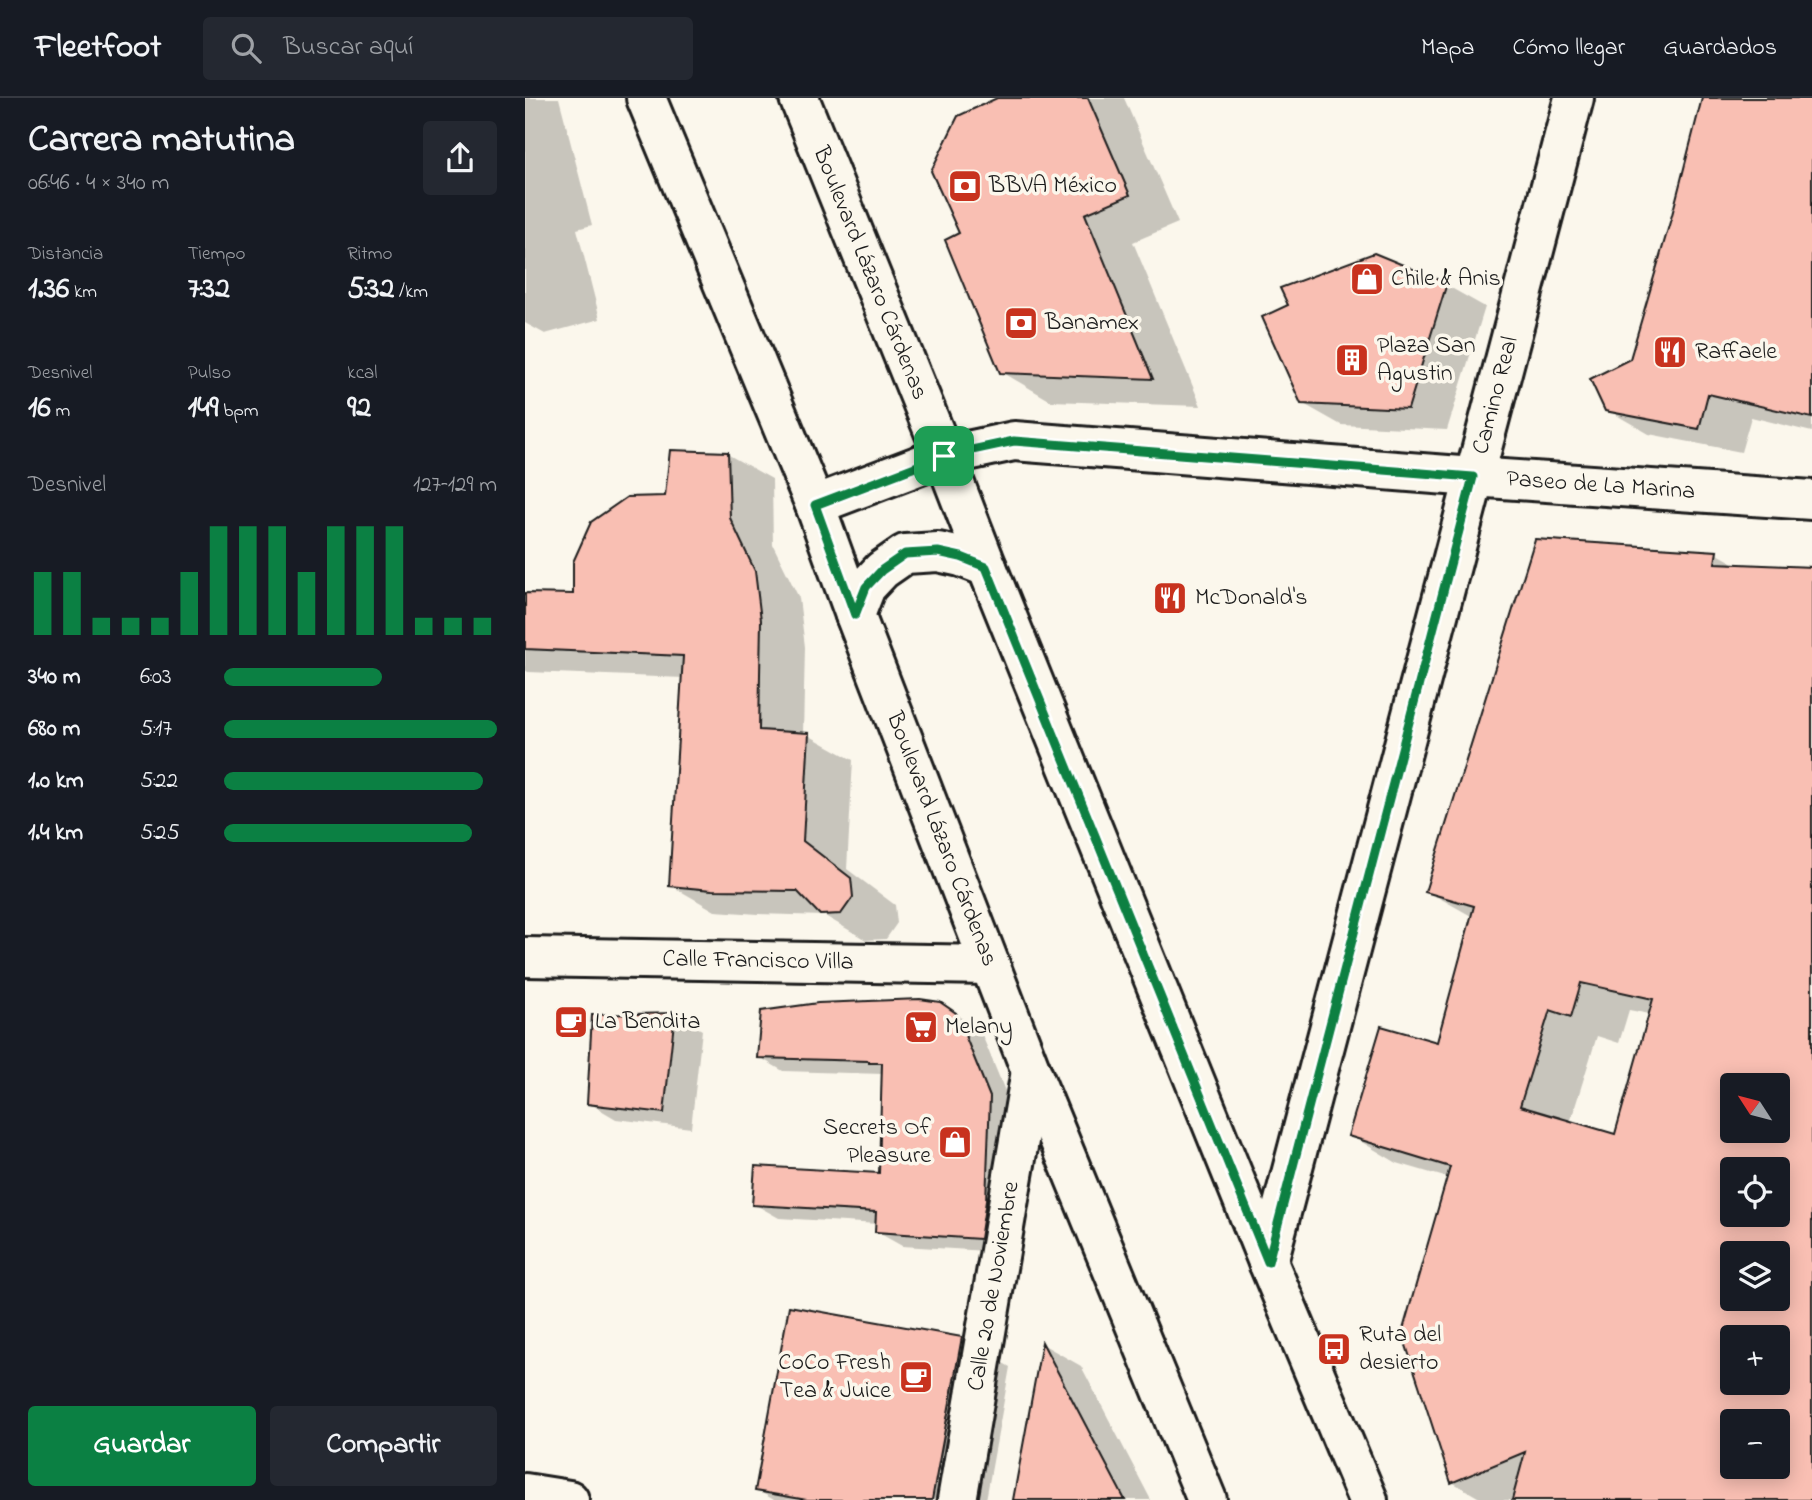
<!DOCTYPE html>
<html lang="es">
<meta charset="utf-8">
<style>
:root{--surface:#171b24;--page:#242831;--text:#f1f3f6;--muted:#9ea1a6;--line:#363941;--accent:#0b8043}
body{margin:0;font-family:"Indie Flower",sans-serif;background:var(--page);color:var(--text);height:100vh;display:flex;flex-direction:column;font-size:26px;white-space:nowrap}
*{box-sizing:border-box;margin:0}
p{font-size:23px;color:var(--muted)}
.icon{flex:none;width:38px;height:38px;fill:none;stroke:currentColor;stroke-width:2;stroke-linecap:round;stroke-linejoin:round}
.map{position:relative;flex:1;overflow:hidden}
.details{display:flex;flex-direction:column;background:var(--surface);width:525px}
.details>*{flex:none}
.needle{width:46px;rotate:306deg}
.controls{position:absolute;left:1195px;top:975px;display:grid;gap:14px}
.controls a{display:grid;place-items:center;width:70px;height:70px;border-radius:7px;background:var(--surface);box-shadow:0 4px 18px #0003;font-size:35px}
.pin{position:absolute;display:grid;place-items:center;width:60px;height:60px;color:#fff;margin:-30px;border-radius:14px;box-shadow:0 4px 10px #0006}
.round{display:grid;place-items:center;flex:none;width:74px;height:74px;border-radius:7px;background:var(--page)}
.headline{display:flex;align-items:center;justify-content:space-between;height:119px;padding:0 28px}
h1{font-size:38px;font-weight:700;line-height:52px}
.figures{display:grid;grid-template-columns:repeat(3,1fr);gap:10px;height:119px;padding:7px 28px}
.figures div{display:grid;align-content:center}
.figures b{font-size:30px;font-weight:700}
.figures small{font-size:19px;font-weight:400}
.figures p{font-size:19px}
.chart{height:196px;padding:14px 28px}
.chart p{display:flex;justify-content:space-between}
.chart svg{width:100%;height:126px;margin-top:7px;stroke:var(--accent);stroke-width:6}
.button{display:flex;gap:14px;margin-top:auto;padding:14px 28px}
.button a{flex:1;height:80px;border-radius:7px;background:var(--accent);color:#fff;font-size:28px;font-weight:700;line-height:80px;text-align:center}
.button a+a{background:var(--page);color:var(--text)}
ul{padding:0 28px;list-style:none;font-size:23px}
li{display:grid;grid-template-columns:112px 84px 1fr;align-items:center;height:52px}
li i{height:18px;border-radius:9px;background:var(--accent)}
header{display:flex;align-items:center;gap:42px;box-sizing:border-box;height:98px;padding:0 35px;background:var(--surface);border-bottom:2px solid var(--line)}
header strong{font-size:33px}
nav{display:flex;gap:38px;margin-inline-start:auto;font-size:24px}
.search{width:490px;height:63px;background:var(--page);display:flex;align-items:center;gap:18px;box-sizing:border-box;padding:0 24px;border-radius:7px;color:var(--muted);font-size:26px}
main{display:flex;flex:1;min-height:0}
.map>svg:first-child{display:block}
.shadow{fill:#0003;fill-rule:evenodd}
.building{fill:#f9bfb3;stroke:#1c1c1c;stroke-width:2;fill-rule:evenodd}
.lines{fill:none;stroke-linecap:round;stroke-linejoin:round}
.minor-casing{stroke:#1c1c1c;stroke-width:44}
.secondary-casing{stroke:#1c1c1c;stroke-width:44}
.minor{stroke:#fbf7ec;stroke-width:38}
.secondary{stroke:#fbf7ec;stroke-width:38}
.route-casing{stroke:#fff;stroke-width:14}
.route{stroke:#0b8043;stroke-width:9}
.labels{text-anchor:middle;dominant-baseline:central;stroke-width:7;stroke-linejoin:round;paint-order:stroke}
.poi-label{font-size:24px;fill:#1c1c1c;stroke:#fbf7ec;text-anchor:start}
.street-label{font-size:24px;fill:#1c1c1c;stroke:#fbf7ec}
</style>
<header>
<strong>Fleetfoot</strong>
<div class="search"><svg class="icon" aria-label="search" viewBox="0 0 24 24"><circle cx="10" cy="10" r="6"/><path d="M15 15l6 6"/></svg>Buscar aquí</div>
<nav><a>Mapa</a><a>Cómo llegar</a><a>Guardados</a></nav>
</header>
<main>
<section class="details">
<div class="headline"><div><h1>Carrera matutina</h1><p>06:46 · 4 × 340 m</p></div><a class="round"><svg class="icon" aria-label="share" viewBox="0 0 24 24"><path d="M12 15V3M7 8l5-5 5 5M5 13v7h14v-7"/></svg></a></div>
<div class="figures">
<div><p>Distancia</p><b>1.36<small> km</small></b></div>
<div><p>Tiempo</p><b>7:32</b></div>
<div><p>Ritmo</p><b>5:32<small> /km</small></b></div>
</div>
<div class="figures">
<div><p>Desnivel</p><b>16<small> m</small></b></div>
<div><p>Pulso</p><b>149<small> bpm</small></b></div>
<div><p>kcal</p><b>92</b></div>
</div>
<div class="chart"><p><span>Desnivel</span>127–129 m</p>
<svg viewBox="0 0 160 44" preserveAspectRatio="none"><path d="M5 44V22M15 44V22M25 44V38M35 44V38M45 44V38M55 44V22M65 44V6M75 44V6M85 44V6M95 44V22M105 44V6M115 44V6M125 44V6M135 44V38M145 44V38M155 44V38"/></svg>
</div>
<ul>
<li><b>340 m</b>6:03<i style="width:58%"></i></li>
<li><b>680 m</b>5:17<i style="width:100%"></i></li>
<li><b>1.0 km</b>5:22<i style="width:95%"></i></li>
<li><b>1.4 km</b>5:25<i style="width:91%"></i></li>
</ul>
<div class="button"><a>Guardar</a><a>Compartir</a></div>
</section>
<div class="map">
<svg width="1287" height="1402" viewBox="0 0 1287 1402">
<rect width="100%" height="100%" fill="#fbf7ec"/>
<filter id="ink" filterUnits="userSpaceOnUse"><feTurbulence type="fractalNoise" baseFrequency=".0143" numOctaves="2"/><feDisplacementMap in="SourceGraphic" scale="14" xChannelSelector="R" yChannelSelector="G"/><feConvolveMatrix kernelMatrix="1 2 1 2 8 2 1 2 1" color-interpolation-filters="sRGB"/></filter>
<g filter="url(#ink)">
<path class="shadow" d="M0 0H34L67 127 52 131 75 221 20 236 0 225Z
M476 0H599L653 125 608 144 676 308 526 303 477 274 437 136Z
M1179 0H1287V334L1226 319 1216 354 1124 336 1081 311 1106 262 1148 117Z
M921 187 960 209 922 332 816 327 777 305Z
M202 356 247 381 248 447 274 500 280 549 278 636 283 637 328 662 322 771 370 807 372 825 361 841 341 842 300 818 233 816 190 813 145 787 159 580 3 574 0 572V497H49L142 400Z
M1191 455 1214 468 1287 1402H958L927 1384 923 1080 872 1065 825 1037 914 946 948 819 902 793ZM1104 912 1125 916 1091 1038 1045 1025 1072 938 1094 945ZM1208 987H1253V1032H1208ZM1208 1071H1253V1116H1208ZM1208 1155H1253V1200H1208ZM1208 1239H1253V1284H1208ZM1208 1323H1253V1368H1208Z
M414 906 455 932 489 1015 479 1154 377 1148 352 1134 353 1126 254 1120 229 1106 356 1077 358 976 258 973 234 959Z
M150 917 177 932 166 1030 91 1021 64 1005 68 919Z
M436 1241 485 1269 461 1402H249L232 1392Z
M519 1247 556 1268 626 1402H490Z"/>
<path class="building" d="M472 0H563L605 97 560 116 628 281 475 275 420 142 434 135 406 73 433 18Z
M1177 0H1287V320L1183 296 1174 331 1080 313 1065 281 1105 261 1147 117Z
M849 155 922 185 883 311 776 306 737 219 763 207 755 190Z
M145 352 203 354 205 420 230 473 236 522 234 632 284 635 278 743 326 780 328 799 316 816 295 817 272 793 187 792 144 788 158 558 0 551V495L48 496V464L66 424 102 399 140 398Z
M1010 441 1192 453 1190 465 1287 469V1402H987L1000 1354 926 1385 877 1235 925 1069 823 1038 856 928 912 944 949 808 900 794ZM1056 885 1128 901 1090 1036 995 1008 1025 912 1046 919ZM1208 987H1253V1032H1208ZM1208 1071H1253V1116H1208ZM1208 1155H1253V1200H1208ZM1208 1239H1253V1284H1208ZM1208 1323H1253V1368H1208Z
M395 901 415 904 431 915 465 999 461 1103 455 1141 350 1134 351 1114 227 1107 230 1068 354 1075 357 965H344V963L232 960 236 913 293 905Z
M150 915 139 1015 62 1006 67 917Z
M264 1208 437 1239 407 1402H282L230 1393Z
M517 1244 600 1402H488Z"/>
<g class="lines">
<g class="minor-casing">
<g id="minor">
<path id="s1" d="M290 407 419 358 489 343 948 379 1287 402"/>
<path id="s2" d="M0 859 465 867"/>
<path id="s3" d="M743 1164 1049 0"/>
<path d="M0 1395 44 1402"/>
<path id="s4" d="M432 1402 506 973"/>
</g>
</g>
<g class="secondary-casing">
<g id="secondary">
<path id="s5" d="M121 0 290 407 330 517 506 973 682 1402"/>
<path id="s6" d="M274 0 419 358 462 469 743 1164 843 1402"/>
<path d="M330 517 341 489 357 472 380 456 413 454 436 459 462 469"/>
</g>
</g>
<use href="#minor" class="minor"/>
<use href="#secondary" class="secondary"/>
</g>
</g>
<g class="lines" filter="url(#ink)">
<g class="route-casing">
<path id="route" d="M489 343 948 379 743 1164 461 469 436 459 413 454 380 456 357 472 341 489 330 517 290 407 419 358Z"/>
</g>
<use href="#route" class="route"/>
</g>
<defs>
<g id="bank-square" transform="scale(1.75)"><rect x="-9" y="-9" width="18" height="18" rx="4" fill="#c8321e" stroke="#fbf7ec"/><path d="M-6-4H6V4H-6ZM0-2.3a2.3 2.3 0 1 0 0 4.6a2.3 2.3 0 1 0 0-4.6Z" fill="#fff"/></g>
<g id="shop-square" transform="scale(1.75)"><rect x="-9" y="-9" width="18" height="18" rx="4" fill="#c8321e" stroke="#fbf7ec"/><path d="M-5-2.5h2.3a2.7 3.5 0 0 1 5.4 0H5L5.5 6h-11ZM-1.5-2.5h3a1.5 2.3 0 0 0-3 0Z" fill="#fff"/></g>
<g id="restaurant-square" transform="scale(1.75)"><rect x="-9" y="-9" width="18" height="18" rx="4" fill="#c8321e" stroke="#fbf7ec"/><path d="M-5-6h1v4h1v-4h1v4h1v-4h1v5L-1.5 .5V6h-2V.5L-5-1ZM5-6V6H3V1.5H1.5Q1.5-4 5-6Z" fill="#fff"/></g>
<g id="building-square" transform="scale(1.75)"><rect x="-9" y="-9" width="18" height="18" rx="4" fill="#c8321e" stroke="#fbf7ec"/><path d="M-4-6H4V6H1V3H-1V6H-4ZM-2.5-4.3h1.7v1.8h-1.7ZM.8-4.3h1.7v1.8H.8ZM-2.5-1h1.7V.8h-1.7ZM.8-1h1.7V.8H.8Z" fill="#fff"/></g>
<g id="cafe-square" transform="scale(1.75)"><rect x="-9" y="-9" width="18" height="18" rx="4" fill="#c8321e" stroke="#fbf7ec"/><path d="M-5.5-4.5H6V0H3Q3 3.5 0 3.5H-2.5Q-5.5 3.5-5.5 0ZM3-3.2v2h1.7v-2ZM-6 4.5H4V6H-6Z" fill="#fff"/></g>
<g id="supermarket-square" transform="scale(1.75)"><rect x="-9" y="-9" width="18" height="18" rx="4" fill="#c8321e" stroke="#fbf7ec"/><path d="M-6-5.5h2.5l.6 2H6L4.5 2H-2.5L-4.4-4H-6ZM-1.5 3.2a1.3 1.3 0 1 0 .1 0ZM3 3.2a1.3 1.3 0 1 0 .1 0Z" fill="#fff"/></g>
<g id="bus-square" transform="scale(1.75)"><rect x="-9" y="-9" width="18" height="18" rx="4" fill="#c8321e" stroke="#fbf7ec"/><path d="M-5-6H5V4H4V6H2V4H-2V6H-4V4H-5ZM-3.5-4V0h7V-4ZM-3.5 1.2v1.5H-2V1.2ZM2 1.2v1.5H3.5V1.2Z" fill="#fff"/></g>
</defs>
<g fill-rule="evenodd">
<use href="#bank-square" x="440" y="88"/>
<use href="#shop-square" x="842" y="181"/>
<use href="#bank-square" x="496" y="225"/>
<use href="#restaurant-square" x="1145" y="254"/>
<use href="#building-square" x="827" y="262"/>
<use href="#restaurant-square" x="645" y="500"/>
<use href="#cafe-square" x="46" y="924"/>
<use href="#supermarket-square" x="396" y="929"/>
<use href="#shop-square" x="430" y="1044"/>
<use href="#bus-square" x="809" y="1251"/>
<use href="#cafe-square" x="391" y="1279"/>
</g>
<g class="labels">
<g class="poi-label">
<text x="464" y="88">BBVA México</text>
<text x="866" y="181">Chile &amp; Anis</text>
<text x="520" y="225">Banamex</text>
<text x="852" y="248">Plaza San<tspan x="852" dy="28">Agustin</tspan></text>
<text x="1170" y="254">Raffaele</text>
<text x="670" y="500">McDonald's</text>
<text x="70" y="924">La Bendita</text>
<text x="420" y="929">Melany</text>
<text x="406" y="1030" text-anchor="end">Secrets Of<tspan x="406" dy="28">Pleasure</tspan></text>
<text x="834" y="1237">Ruta del<tspan x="834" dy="28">desierto</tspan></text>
<text x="366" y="1265" text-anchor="end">CoCo Fresh<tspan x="366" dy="28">Tea &amp; Juice</tspan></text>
</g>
<g class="street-label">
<text stroke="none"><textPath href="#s6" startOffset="189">Boulevard Lázaro Cárdenas</textPath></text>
<text stroke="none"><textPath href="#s3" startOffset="896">Camino Real</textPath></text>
<text stroke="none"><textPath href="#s1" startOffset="798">Paseo de La Marina</textPath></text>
<text stroke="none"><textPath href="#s5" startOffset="798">Boulevard Lázaro Cárdenas</textPath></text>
<text stroke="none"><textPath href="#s2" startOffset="233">Calle Francisco Villa</textPath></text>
<text stroke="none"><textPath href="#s4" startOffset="217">Calle 20 de Noviembre</textPath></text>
</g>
</g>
</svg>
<div class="controls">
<a><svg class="needle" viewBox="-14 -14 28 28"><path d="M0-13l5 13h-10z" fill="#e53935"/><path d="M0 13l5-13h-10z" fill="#9ea1a6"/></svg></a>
<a><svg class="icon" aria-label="locate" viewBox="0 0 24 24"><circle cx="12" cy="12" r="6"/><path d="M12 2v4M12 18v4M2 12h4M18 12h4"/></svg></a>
<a><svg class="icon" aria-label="layers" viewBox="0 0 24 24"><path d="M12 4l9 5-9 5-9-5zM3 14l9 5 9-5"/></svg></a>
<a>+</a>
<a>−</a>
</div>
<div class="pin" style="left:419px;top:358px;background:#1e9e55"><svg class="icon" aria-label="arrive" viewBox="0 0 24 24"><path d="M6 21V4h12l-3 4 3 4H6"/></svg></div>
</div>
</main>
